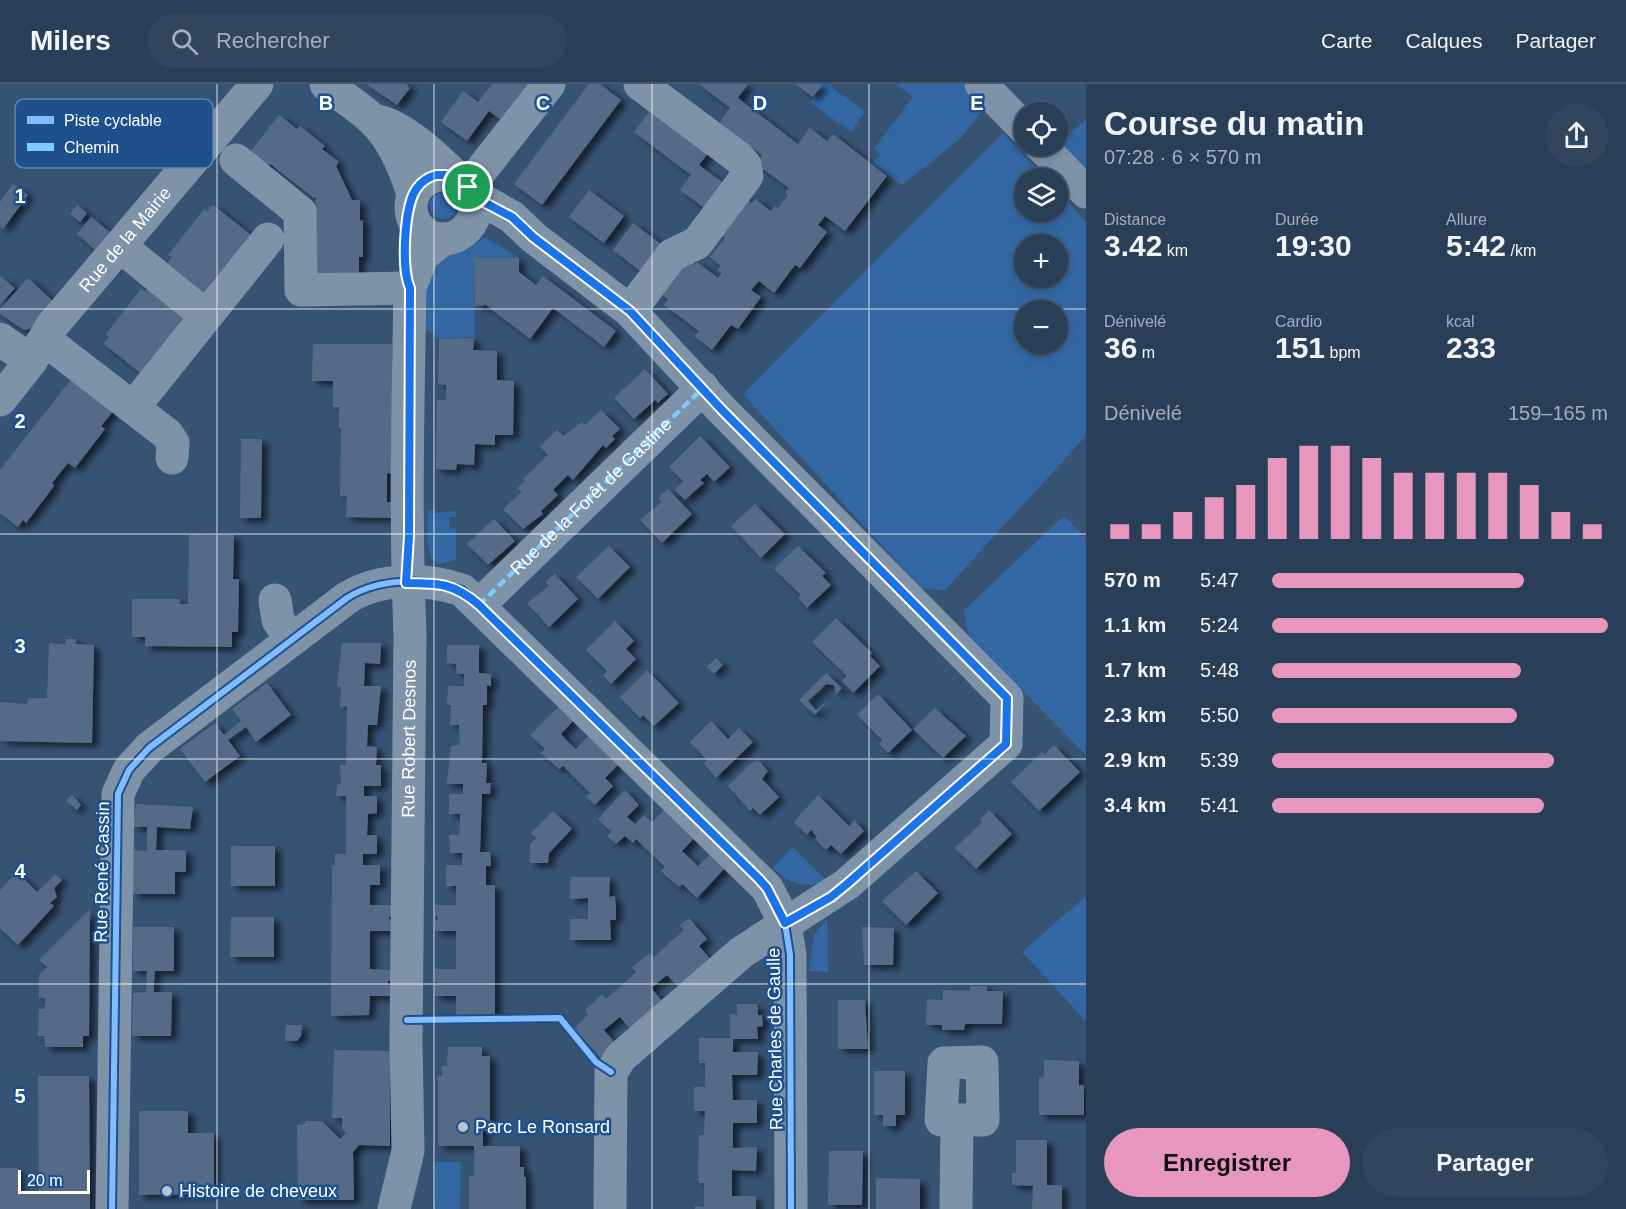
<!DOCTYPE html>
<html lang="fr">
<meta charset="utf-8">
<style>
:root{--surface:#293e57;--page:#31455d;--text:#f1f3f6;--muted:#a5aeba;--line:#45576d;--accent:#e797bd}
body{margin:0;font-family:Helvetica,sans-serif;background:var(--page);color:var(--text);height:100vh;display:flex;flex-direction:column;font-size:22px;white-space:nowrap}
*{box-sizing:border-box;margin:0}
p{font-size:20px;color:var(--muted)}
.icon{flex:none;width:33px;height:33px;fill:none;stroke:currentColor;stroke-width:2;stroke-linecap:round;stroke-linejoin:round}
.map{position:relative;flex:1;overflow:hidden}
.sheet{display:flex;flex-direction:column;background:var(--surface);width:540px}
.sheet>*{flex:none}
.buttons{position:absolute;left:1014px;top:18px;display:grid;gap:12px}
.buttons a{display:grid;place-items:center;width:54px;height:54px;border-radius:50%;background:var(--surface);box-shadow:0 3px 9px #0003,0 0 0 2px var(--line);font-size:30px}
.scale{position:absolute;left:18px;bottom:15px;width:72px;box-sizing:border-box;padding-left:6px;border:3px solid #fff;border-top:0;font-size:16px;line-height:21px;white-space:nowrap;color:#fff;-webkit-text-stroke:4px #1e508d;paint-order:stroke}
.pin{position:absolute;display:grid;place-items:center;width:51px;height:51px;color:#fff;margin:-26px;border:3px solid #fff;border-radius:50%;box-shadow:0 2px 6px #0007}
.round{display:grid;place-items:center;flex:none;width:63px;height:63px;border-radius:32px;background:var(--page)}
.head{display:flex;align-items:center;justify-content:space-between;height:102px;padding:0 18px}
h1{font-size:33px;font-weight:600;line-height:45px}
.stats{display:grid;grid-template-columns:repeat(3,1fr);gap:9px;height:102px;padding:6px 18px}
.stats div{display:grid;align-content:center}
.stats b{font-size:30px;font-weight:600}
.stats small{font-size:16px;font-weight:400}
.stats p{font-size:16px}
.chart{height:168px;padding:12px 18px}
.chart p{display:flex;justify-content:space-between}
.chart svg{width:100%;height:108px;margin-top:6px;stroke:var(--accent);stroke-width:6}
.primary-button{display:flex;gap:12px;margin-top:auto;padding:12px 18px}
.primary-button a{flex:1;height:69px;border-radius:36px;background:var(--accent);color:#111;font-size:24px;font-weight:600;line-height:69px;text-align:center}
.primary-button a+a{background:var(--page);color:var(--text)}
ul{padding:0 18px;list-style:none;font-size:20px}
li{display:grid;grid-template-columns:96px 72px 1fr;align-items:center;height:45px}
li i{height:15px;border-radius:8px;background:var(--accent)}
header{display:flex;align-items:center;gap:36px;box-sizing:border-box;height:84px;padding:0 30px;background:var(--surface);border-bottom:2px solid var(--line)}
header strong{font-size:28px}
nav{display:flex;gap:33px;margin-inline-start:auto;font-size:21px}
.search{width:420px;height:54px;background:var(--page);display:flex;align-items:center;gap:15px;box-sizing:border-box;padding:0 21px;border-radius:33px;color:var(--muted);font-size:22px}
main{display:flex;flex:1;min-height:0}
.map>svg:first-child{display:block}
.green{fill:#3267a4;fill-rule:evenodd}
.building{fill:#556b86;filter:url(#shadow)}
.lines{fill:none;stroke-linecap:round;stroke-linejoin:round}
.minor{stroke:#7e92a8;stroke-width:33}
.quiet{stroke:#80caff;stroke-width:4.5;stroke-dasharray:9 4.5;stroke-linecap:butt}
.cycleway-casing{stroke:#1e508d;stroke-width:10}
.cycleway{stroke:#80bcff;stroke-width:6}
.route-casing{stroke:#fff;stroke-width:12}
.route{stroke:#1a73e8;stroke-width:8}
.grid{fill:none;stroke:#fff;stroke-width:1.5;stroke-opacity:0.55}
.poi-dot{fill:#b9c3ce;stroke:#1e508d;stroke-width:2}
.labels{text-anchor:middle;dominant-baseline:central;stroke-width:5;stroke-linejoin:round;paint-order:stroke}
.street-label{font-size:18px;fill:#fff;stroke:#1e508d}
.poi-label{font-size:18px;fill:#fff;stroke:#1e508d;text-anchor:start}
.key{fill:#1e508d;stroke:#6284af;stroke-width:1.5}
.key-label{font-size:16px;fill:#fff}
.grid-label{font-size:20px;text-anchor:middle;font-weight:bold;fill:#fff;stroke:#1e508d;stroke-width:5;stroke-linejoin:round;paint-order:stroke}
</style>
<header>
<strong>Milers</strong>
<div class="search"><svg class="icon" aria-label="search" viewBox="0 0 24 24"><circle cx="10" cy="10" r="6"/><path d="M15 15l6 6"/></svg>Rechercher</div>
<nav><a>Carte</a><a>Calques</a><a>Partager</a></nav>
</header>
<main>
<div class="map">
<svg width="1086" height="1125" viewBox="0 0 1086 1125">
<defs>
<filter id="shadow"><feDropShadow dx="6" dy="4" stdDeviation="3" flood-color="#0009"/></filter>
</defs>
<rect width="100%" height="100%" fill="#375374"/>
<path class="green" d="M823 0H833L831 3 865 28 851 48 810 18Z
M896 0H964L986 21 961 54 902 101 871 79 881 71 874 65 913 13Z
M1086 35V93L1058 60Z
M1003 49 1045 94H1024V128H1058V107L1086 138V352L944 507 921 504 743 310ZM1024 160H1058V194H1024ZM1024 226H1058V260H1024Z
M430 122a13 13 0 1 1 26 0a13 13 0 1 1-26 0Z
M485 153 519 174H474L475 253 439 255 426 245 427 189 434 188V178L442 173 466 167Z
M428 426H435V429L456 427V433H449V444L456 445V476L439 480 431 474 427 457Z
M1064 432 1086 454V671L968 551 964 526Z
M793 763 828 798C805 805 790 800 773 784Z
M1086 812V937L1022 868Z
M827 835 828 888 809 887 814 851Z
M435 1078H461L460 1125H434Z"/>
<path class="building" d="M366 0H406L410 4 397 21Z
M492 0H532L504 38 489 27 467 57 441 38 463 7 478 18Z
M589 0H600L621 16 542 121 514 100Z
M699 0H748L738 14 798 60 810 44 827 57 833 50 887 92 845 147 825 132 818 141 827 148 800 184 795 181 774 209 759 197 751 206 761 213 738 245 731 241 712 266 694 252 699 247 664 221 668 215 657 207 683 172 695 180 697 178 718 194 722 189 717 186 721 182 710 173 725 154 713 145 739 110 751 119 755 115 771 127 775 122 778 124 788 111 785 109 789 104 756 80 762 71 719 39 730 24Z
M795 0H823L813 13Z
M651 25 709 68 699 81 729 103 710 128 680 106 691 91 634 48Z
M279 31 297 45 300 42 325 62 322 65 339 78 336 82 352 116H360V137L363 136V173H359V194H310L316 113 314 114 270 80 266 86 247 72Z
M13 100 28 111 3 145 0 142V118Z
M589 106 624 132 604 159 569 133Z
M77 121 87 129 80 138 70 130Z
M213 121 254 153 207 212 167 180 172 173 168 171 204 125 207 127Z
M91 133 110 148 95 166 77 150Z
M633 139 669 166 648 193 613 166Z
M474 174H519V188L536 201 543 192 616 247 604 263 553 224 530 255 486 221 475 222Z
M0 192 15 204 0 221Z
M28 194 53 217 30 245 24 246 0 230V225Z
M150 201 191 233 144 292 104 260 109 253 106 250 141 205 145 208Z
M474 254 473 266 497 267V296L514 297 513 351H495V361L475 360 474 381 457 380 456 386 436 385 437 316H446V301L438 300 439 255Z
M313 260H392L393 390 387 389V418H392V434L346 433 347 412H340L341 344H339V323H333V297H312Z
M645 285 668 310 658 319 655 316 634 335 614 314Z
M73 293 115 325 101 342 105 345 75 384 68 379 52 399 54 402 26 439 23 436 18 443 0 429V386Z
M601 326 620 345 612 352 615 355 606 364 603 361 573 396 568 391 553 406 558 411 541 427 543 430 523 445 503 425 522 408 517 404 525 397 523 395 548 371 540 363 557 346 563 352 582 338 585 341Z
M700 352 730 383 714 398 707 390 700 396 704 399 685 416 675 406 683 397 669 383Z
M241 355H262L261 434H240Z
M668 405 692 430 662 459 640 436 662 418 658 414Z
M755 420 785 450 761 474 731 442Z
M494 435 515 457 488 481 467 460Z
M189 450 234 451 233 495H239L238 548H232V563L145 562V553H132V515H180V520H188Z
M609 462 630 483 598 515 576 493Z
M798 462 826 489 822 492 831 501 807 524 798 514 801 511 774 485Z
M555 490 578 515 549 543 527 519 549 502 545 498Z
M836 534 872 569 870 572 880 582 853 609 842 597 847 592 812 558Z
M615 537 634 557 626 565 636 575 611 600 603 591 607 587 586 566Z
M66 555H76V560L94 561 92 659 0 657V618L27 620 28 614H47L49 559 65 560Z
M342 559H381L380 580 365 579 364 602H381L377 641H368L367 662 377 663 376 681H381V702H364V712H377V729L368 730 367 751H377V770H363V781H380V801H370V821H392L391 832 388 834 391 836V847H370V885L391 886V897H388V900L391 901V912H370L369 931 331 932 332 781 335 782V770H346V712H336L337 701 341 700 340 681H346L347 622 340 623 341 603 337 602Z
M447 561H479V589L491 590V602H487V621H483L482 679H487L486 699H491L490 710H482L480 768H490L491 782H486V801H495V931H456V912H435V900L438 899 435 897V885H456V847H435V836H438V832H435V821H456V802H446V781H462V769H450L449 751H459L460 740V730H449V710H463V700H447L451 662 460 661 459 641H450L451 621H447L448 602H464V590H457L456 580 447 579Z
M716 574 723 581 714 590 707 583Z
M647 586 679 619 654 642 643 631 640 634 620 613Z
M826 589 842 604 836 610 834 601 826 600 808 617 816 626 828 617 815 631 799 616Z
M267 599 291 631 256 658 246 643 228 656 240 672 205 698 180 665 215 639 224 651 241 637 232 625Z
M878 610 912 646 888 669 879 660 882 656 857 631Z
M558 623 573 637 561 650 568 658 576 665 589 652 618 681 605 694 613 702 595 721 586 713 590 709 563 682 559 685 541 669 545 665 530 651Z
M935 624 966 652 943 674 913 645Z
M711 637 728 655 739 644 753 658 716 694 704 679 707 676 690 658Z
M1054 661 1080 688 1039 727 1011 698 1042 668 1044 671Z
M758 676 768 687 762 695 779 713 760 731 753 724 750 727 728 702 749 681Z
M625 706 639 721 627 733 635 740 644 731 652 738 665 725 694 754 682 767 698 782 710 770 725 784 697 814 682 800 679 803 671 796 661 787 665 783 636 755 633 759 625 752 616 760 607 752 611 748 598 735Z
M72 711 81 721 77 726 66 717Z
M818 711 849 742 854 736 864 747 841 770 831 761 826 766 815 755 817 753 811 746 807 751 794 738Z
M136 720 193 723 190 745 157 743 156 766H186V788H175V810H133V766L147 767V743H133Z
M989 726 1012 750 976 785 955 764 982 738 980 736Z
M553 727 572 745 549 769 548 779H530V760L536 754 531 749Z
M231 762H275V802H231Z
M916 787 938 809 906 841 882 817Z
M17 788 37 808 55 790 62 796 54 804 57 813 50 819 54 822 18 861 0 844V806Z
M570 793H610L609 813 615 812 616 824V836H610L611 856H570V835H588V814L570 815Z
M90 825 89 952H83V963H45L44 952H38L39 925H45V914H39V891L47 883 39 876Z
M231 833H274V873H230Z
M689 834 707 855 699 862 711 876 679 904 667 891 651 904 663 918 631 946 620 933 604 946 616 960 600 973 574 944 588 931 585 926 602 911 606 915 621 902 636 888 632 883 650 869 654 873 668 860 684 846 680 841Z
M133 843H174V887H155L154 897V908H172L171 952H132L133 909 146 908 147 887H133Z
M862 843 894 844 893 881H864Z
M970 902H987V907H1003L1002 940H965L964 946H942V941H926L927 915 943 916V906L970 907Z
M838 916H865L868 965H838Z
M737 920H757L758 931H762L763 942 757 943 758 955H733V968H758L757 991H732L733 1016H757V1039H733V1064L757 1063 756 1087 732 1086V1112H756V1125H695V1122L704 1123V1099H699L698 1086 699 1051H704L705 1027H694V1003H705V979H699V954H730V930L737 931Z
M286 941H302L301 952 297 957H285Z
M448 963H482V972H490V1038H488V1047H483V1062H520V1083H524V1093H526V1125H469V1092H474V1062H438V992H442V982H447Z
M334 966 390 967V1062L359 1061 353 1068 354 1116H298L297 1041 305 1040V1037H322L340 1055 346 1049 342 1045V1034H332Z
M1044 976 1079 977V1001H1084V1031H1039V993L1044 994Z
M874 987H905V1031H896V1042H883V1031H874Z
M38 992H89L90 1125H0V1084H18V1110H39Z
M139 1027H188V1049H214V1110L139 1111Z
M1016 1056H1047V1101H1062V1125H1032L1033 1102 1012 1101V1089H1016Z
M829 1067H863L862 1121H828Z
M876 1094 920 1095V1125H876Z"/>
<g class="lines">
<g class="minor">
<path d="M326 0C341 12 360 23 374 37 394 56 405 85 413 110"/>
<path d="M981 0 1024 44"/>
<path d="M378 37C405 43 438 75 457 94"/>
<path d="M1041 62 1086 108"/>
<path d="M236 76 300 128 301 206 410 204"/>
<circle cx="443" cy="123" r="32"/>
<path d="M468 103 549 0"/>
<path d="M472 110 512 133 533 153 630 227 722 326 1007 614 1006 660 847 800 742 868 621 973 611 988 610 1125"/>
<path d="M120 162 206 232"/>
<path d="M630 227 672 171 697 159 747 92 745 81 739 74 640 0"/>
<path d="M0 255 31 277"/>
<path d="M45 256 167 350 173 359 172 374"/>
<path d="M144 310 268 155"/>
<path id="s1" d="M0 316 31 277 51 243 257 0"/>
<path d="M275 516 278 536 291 556"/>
<path id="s2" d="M479 521 703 304"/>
<path d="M982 978 983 1036H941L944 979Z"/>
<path d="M112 1125 118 710 129 686 149 664 347 514C380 493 427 494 462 506L767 804 785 839 790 871 791 1125"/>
<path id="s3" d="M394 1125 408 1067 406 959 410 550C405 435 408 319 410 204L422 172 443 155"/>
<path d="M956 1125 957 1036"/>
</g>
<path class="quiet" d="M479 521 703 304"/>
<g class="cycleway-casing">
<path id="cycleway" d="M407 936 560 934 596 978 611 988
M112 1125 118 710 129 686 149 664 347 514C380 493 427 494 462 506L767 804 785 839 790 871 791 1125"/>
</g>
<use href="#cycleway" class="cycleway"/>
</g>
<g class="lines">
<g class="route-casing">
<path id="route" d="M436 91H447L462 97 476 114 512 133 533 153 630 227 722 326 1007 614 1006 660 847 800 831 813 785 839 767 804 758 794 479 521C454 499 438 499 406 499L409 452 410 204C401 185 404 121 417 104 422 97 429 93 436 91Z"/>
</g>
<use href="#route" class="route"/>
</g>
<path class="grid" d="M217 0V1125M434 0V1125M652 0V1125M869 0V1125M0 225H1086M0 450H1086M0 675H1086M0 900H1086"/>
<g class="poi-dot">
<circle cx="463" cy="1043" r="6"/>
<circle cx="167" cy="1107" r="6"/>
</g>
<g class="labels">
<g class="street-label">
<text stroke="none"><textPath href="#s1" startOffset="204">Rue de la Mairie</textPath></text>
<text stroke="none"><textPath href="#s2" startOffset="156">Rue de la Forêt de Gastine</textPath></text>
<text stroke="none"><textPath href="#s3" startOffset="472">Rue Robert Desnos</textPath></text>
<text transform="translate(102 788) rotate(-89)">Rue René Cassin</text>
<text transform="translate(775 955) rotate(-91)">Rue Charles de Gaulle</text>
</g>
<g class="poi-label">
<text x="475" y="1043">Parc Le Ronsard</text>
<text x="179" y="1107">Histoire de cheveux</text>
</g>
</g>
<rect x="15" y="15" width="198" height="69" rx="9" class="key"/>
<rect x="27" y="32" width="27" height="8" fill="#80bcff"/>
<rect x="27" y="59" width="27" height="8" fill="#80caff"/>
<g class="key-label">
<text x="64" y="42">Piste cyclable</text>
<text x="64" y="69">Chemin</text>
</g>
<g class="grid-label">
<text x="326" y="26">B</text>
<text x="543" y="26">C</text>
<text x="760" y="26">D</text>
<text x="977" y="26">E</text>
<text x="20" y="119">1</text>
<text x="20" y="344">2</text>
<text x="20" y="569">3</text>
<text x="20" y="794">4</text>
<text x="20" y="1019">5</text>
</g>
</svg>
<div class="buttons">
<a><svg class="icon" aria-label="locate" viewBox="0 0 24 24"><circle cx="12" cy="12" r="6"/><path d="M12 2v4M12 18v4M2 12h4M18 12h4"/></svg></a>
<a><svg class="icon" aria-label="layers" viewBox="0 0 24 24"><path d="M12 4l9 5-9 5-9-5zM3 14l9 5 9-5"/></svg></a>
<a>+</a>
<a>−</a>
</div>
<div class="scale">20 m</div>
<div class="pin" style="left:468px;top:103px;background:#1e9e55"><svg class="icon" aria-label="arrive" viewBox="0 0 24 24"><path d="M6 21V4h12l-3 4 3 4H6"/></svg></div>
</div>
<section class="sheet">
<div class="head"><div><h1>Course du matin</h1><p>07:28 · 6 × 570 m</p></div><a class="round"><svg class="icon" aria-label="share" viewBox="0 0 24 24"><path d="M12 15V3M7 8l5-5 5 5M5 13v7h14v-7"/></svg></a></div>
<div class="stats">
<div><p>Distance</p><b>3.42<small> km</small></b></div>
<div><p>Durée</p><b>19:30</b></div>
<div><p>Allure</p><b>5:42<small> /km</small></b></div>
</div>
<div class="stats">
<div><p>Dénivelé</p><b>36<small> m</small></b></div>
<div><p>Cardio</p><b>151<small> bpm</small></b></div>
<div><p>kcal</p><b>233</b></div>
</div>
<div class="chart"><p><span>Dénivelé</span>159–165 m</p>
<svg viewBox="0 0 160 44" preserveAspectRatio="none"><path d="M5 44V38M15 44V38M25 44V33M35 44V27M45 44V22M55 44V11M65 44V6M75 44V6M85 44V11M95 44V17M105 44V17M115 44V17M125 44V17M135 44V22M145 44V33M155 44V38"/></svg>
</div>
<ul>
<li><b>570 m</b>5:47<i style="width:75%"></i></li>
<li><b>1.1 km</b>5:24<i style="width:100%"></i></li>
<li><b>1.7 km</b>5:48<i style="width:74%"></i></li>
<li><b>2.3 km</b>5:50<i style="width:73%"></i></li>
<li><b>2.9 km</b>5:39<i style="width:84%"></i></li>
<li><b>3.4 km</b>5:41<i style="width:81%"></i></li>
</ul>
<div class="primary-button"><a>Enregistrer</a><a>Partager</a></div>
</section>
</main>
